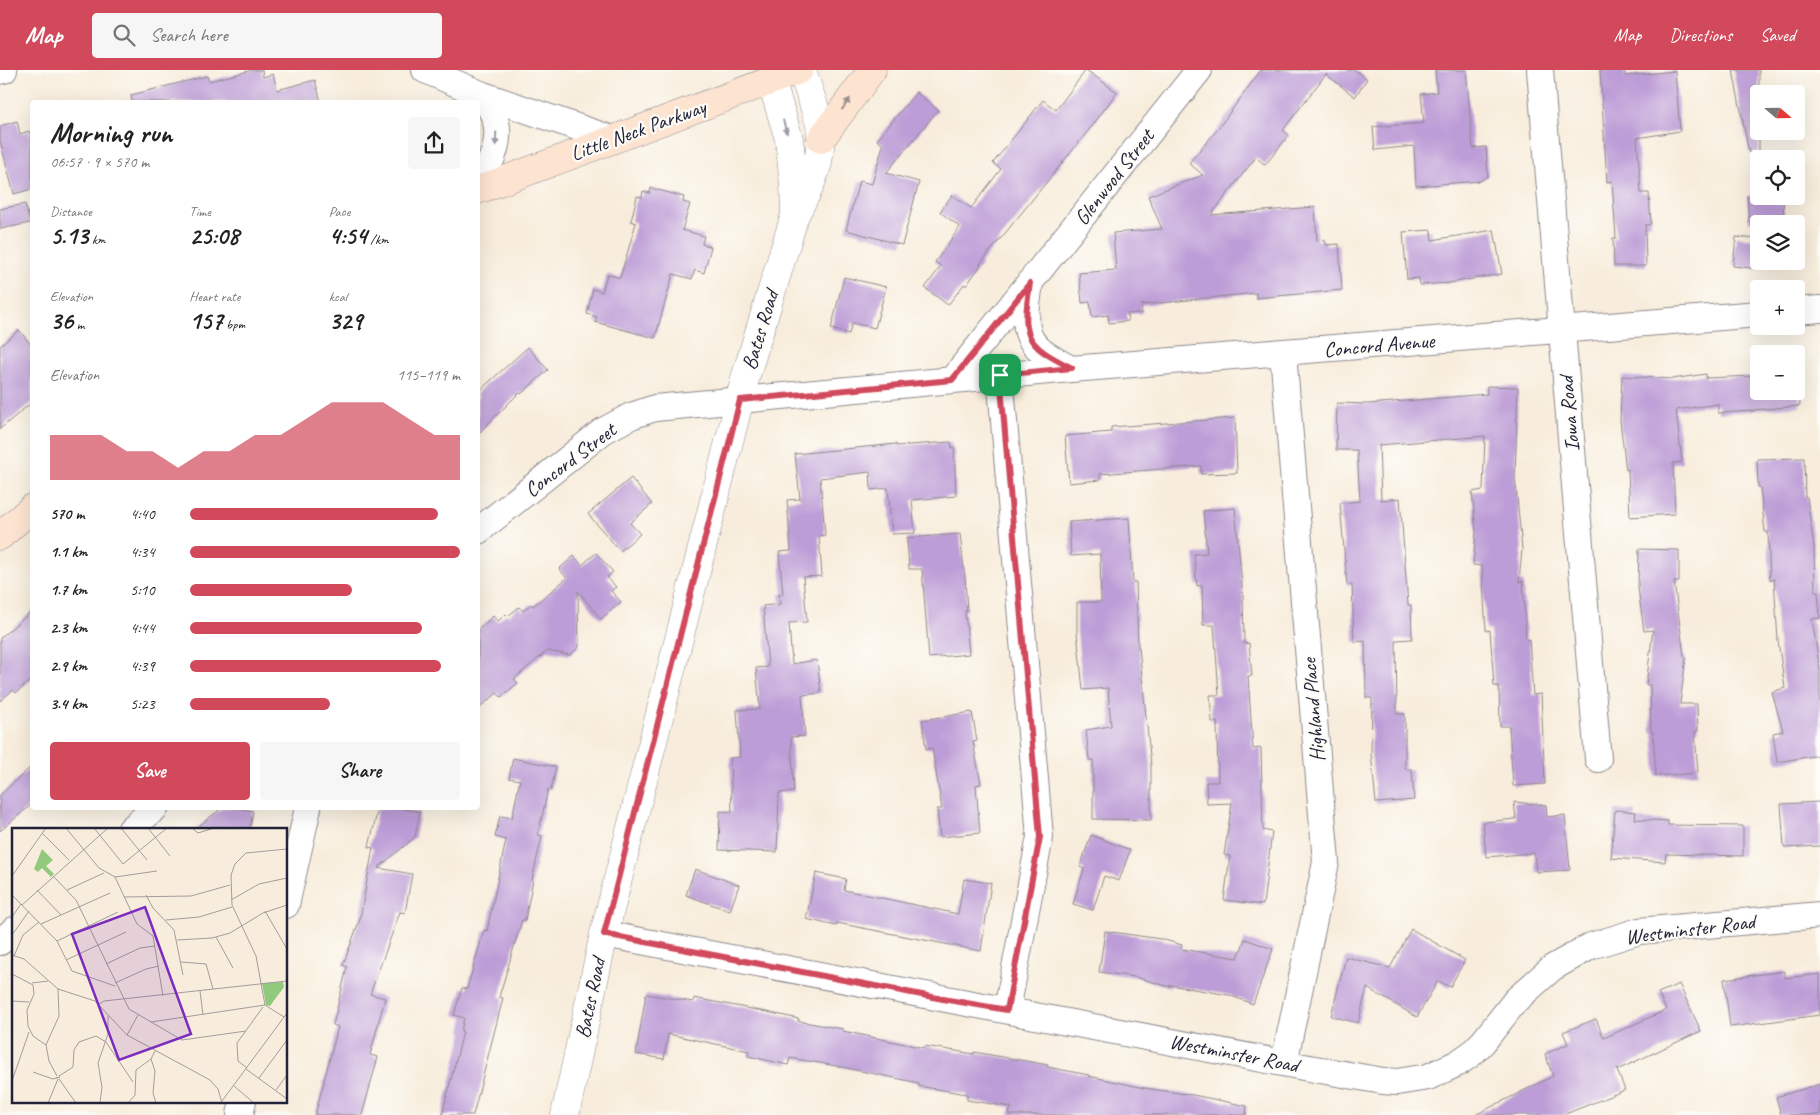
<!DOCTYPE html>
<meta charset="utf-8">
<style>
:root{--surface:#fff;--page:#f6f6f6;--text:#222;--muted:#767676;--accent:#d1495b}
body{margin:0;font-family:Caveat,sans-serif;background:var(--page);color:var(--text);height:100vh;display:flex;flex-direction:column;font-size:19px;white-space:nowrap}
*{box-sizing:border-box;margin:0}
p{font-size:16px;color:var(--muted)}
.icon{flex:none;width:28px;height:28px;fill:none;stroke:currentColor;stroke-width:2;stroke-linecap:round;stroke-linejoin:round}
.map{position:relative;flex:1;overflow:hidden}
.drawer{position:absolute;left:30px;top:30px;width:450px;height:710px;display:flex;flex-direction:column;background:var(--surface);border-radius:5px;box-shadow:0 5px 20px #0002}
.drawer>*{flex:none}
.needle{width:32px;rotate:110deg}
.fabs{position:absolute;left:1750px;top:15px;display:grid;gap:10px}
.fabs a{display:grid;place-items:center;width:55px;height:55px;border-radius:5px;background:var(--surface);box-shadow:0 5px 20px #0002;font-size:25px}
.pin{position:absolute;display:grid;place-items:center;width:42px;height:42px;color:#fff;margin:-21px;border-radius:10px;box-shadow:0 2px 8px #0006}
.round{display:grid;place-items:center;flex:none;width:52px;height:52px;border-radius:5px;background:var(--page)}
.overview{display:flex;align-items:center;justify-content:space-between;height:85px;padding:0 20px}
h1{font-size:28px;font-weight:700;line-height:38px}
.metrics{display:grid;grid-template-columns:repeat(3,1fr);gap:8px;height:85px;padding:5px 20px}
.metrics div{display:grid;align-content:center}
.metrics b{font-size:25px;font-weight:700}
.metrics small{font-size:14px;font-weight:400}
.metrics p{font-size:14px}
.chart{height:140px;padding:10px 20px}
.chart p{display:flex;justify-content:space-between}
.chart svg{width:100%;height:90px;margin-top:5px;fill:var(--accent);opacity:.7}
.action{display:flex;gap:10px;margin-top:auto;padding:10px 20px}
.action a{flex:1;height:58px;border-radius:5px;background:var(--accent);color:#fff;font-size:20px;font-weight:700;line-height:58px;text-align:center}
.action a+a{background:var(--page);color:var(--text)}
ul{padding:0 20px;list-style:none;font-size:16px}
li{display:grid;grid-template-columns:80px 60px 1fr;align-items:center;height:38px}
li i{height:12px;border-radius:6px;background:var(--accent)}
header{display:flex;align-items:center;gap:30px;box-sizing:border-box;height:70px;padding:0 25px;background:var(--accent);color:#fff}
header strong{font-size:24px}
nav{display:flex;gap:28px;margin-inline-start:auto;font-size:18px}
.search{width:350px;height:45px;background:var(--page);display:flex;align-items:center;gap:12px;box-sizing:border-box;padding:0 18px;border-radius:5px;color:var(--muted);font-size:19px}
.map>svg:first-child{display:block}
.building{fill:#bd9dd7}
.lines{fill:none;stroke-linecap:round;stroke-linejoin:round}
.minor-casing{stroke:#8d888c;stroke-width:28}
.tertiary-casing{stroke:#8d888c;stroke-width:29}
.secondary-casing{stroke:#8d888c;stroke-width:29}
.minor{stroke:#fff;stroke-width:26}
.tertiary{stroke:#fff;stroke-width:28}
.secondary{stroke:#fde4d1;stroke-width:28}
.oneway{fill:#9a8d8e}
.oneway2{fill:#9c9ca7}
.route-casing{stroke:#fff;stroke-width:10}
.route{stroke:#d1495b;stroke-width:6}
.labels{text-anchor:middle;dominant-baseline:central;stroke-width:4.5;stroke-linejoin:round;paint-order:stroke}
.street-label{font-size:21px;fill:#22223b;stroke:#fdfcf7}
.inset-road{fill:none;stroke:#a29c9c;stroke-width:1}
.view{fill:#7b2cbf;fill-opacity:0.15;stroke:#7b2cbf;stroke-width:2.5}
.inset-edge{fill:none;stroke:#22223b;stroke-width:2.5}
</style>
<header>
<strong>Map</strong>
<div class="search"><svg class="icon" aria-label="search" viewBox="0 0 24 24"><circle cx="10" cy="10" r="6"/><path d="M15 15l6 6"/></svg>Search here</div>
<nav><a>Map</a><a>Directions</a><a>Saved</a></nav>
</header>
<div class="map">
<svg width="1820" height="1045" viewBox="0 0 1820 1045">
<rect width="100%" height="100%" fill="#fdfcf7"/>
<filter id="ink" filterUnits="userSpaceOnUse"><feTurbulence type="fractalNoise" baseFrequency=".02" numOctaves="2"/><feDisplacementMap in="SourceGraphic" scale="10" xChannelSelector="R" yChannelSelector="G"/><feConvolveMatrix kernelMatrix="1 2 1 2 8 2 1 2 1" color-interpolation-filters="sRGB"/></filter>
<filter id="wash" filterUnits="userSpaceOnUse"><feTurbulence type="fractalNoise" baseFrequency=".0096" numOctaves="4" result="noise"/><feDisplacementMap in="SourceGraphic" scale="20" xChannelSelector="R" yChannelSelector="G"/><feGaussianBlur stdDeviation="1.12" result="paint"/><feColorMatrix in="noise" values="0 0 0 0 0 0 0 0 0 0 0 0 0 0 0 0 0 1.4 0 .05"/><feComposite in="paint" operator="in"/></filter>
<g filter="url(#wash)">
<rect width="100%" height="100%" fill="#f8eddc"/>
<g id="blocks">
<path class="building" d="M253 0H262L263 7 273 4 277 20 315 10 321 32H132L131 25 207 6 209 11Z
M1086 0 1117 22 1093 55 980 194 981 195 966 216 964 214 948 235 925 218 941 196 935 192 960 157 940 142 952 125 971 138 1001 99 993 93 1043 30 1056 40Z
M1261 0H1355L1367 9 1355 27 1326 4 1283 60 1289 65 1265 95 1256 87 1211 145 1315 137 1317 171 1325 170 1326 175 1339 174 1342 220 1256 228V223L1141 235 1142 243 1127 244 1128 251 1109 253 1108 245 1092 247 1090 232 1082 233 1079 203 1116 200 1113 163 1162 159 1148 126 1203 105 1189 93 1217 60Z
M1435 0H1466L1473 78 1486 77 1488 106 1480 111 1416 116 1414 76 1375 80 1373 57 1424 53 1421 24 1437 22Z
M1600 0H1625V6L1675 1 1680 61 1637 68 1641 123H1649L1651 154 1645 155 1646 196H1614L1613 168H1616L1612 111 1607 112Z
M1733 0H1759V82L1749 83Z
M916 22 938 40 886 103 919 112 902 175 846 160 859 111 872 114 883 75 877 70Z
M17 51 20 64 29 61 32 74V119L14 124 0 71V56Z
M651 118 684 127 683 132 690 134 682 160 704 166 702 174 711 177 704 203 695 200 692 209 673 204 655 268 595 252 597 247 587 244 593 219 602 222 607 204 620 208 636 153 631 151 637 126 642 127 643 121 650 123Z
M1747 126H1783L1784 149 1749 152Z
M25 134 30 153 0 159V139Z
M1431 160 1432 170 1494 160 1502 204 1449 213 1420 215 1419 208 1407 209 1403 162Z
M1736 167 1759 169V199L1733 196Z
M844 207 886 217 875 258 852 253 849 264 831 259Z
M19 260 32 276V332L0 359V276Z
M528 277 548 300 521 324 519 323 478 364V322Z
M1706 304V308L1753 306V321H1799L1800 336 1754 340V341L1718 343V334L1676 340 1682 392 1673 393 1675 444 1630 447 1628 399 1626 400 1620 350 1622 306 1672 309Z
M1487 316 1518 317 1515 407 1522 479 1519 512 1523 511 1526 570 1529 569 1533 625 1541 624 1545 714 1513 716 1509 656H1500L1499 616H1494L1490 560 1486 561 1482 496 1473 495 1476 462 1472 422 1483 420 1485 366 1379 375 1381 430 1400 428 1408 535H1411L1412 569 1396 570 1397 644H1405V699H1412L1414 730 1376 733 1371 683 1372 628H1366L1365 571 1354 572 1352 514 1347 515 1340 433 1360 431 1357 380H1336L1337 333 1369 334 1487 324Z
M1235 348 1237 403 1201 404V396L1100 404V410L1069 413 1065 366 1111 362V357Z
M951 372 952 378 954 377 956 426 912 430 915 463 892 464 888 418 871 420 870 402 820 408 825 465 819 466 822 506 803 507 807 552 789 553 792 594 817 590 821 623 802 625 805 666 791 667 794 722 779 723 777 782 719 780 720 741 732 742 730 688 740 687 737 640 760 639 756 598 768 597 763 536 780 534 779 524H783L779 482 791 481 787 430 800 429 795 384 896 374V376Z
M1804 388 1805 427H1807L1814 478 1815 522H1818L1820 548 1812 549 1820 600V685L1777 692 1773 663 1783 661 1772 622 1785 618 1778 571 1774 509 1770 510 1768 462H1765L1760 417H1758L1757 389Z
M631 408 652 434 630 453 640 464 620 481 588 444Z
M1235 438 1243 527 1244 574 1249 573 1252 606H1248L1253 679 1261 678 1263 760 1272 762 1263 835 1224 830 1230 786 1224 785 1232 733 1207 734 1206 712H1218L1217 652H1212L1210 625H1219L1214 555H1203L1202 515 1197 516 1194 484 1207 483 1203 441Z
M1129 448 1133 512H1136L1138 577H1139L1151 696V750L1093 749V690H1089L1086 660 1111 656 1108 618 1083 620 1077 562V532H1101L1100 484 1071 486 1069 452Z
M960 464 965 508 967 541H965L969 584 929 588 922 499H909L907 468Z
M1639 479 1679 480V512H1674L1684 586 1686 587 1680 634H1697L1698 661H1695L1698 703 1656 706 1653 662H1651L1650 615H1646L1653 560 1644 561 1638 518Z
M596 483 613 502 607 507 616 517 611 521 621 532 601 549 578 521 579 577 570 585 547 581 514 609 518 613 501 627 497 623 478 639V560L493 546 498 551 506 544 508 546 519 537 523 541 531 534 533 536 567 508 559 499 574 486 582 495Z
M32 541V609L16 623 13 620 0 631V568Z
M972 642 977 671 973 672 981 714 976 715 980 763 940 767 937 739H942L932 678 926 679 922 650Z
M513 688 556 697 551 720 548 719 538 765 542 766 532 810H533L525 850H522L499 927 503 928 473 1045H442L463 962 461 961 464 948 454 945 462 918 467 919 484 860 487 861 506 770 495 767 500 746 512 748 520 710 509 708Z
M32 696V734L0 761V725Z
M1514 732 1546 735 1547 747 1565 745 1570 800 1536 802 1534 783 1486 787 1483 752 1516 749Z
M1820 732V776L1784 778 1781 734Z
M222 738H237L253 741 250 759H195Z
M378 738H400L420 742 415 767 378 798 412 804 405 843 400 842 370 924 385 928 370 985 378 987 362 1045H315L338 957 333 955 347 897 343 895 360 849 373 778 369 777Z
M1615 740 1636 742 1635 749 1668 751V755L1743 756V786L1666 784 1665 792 1611 788Z
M1091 765 1130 780 1119 811 1104 806 1093 840 1073 834 1084 799 1080 797Z
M695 799 739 815 730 841 686 825Z
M816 803 846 809 844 820 958 844 964 809 991 813 981 881 837 853 836 856 806 849Z
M1411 859 1465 890 1450 917 1438 911 1417 947 1367 918 1358 953 1331 946 1346 887 1390 898Z
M1105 861 1161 869 1182 875 1181 879 1238 888 1245 869 1273 879 1253 934 1229 925 1170 915V917L1135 907 1099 902Z
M1785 901V908L1820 904V945L1730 957 1724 909Z
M1679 914 1701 961 1617 1000 1625 1020 1563 1045H1475L1553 1006 1545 984 1568 974 1563 962 1596 949 1604 968 1666 940 1658 923Z
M646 924 693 932 694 928 767 942 799 949 798 951 843 959V961L924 978 925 976 974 984V982L1048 995 1047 997 1089 1005V1006L1144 1018 1193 1025 1247 1036 1246 1045H1009L1011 1037 967 1030V1024L918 1016 919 1013 837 996 790 988 788 995 748 986 749 981 668 964 664 989 636 984Z
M1820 1014V1045H1781L1776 1027Z"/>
</g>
</g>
<g filter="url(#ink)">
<use href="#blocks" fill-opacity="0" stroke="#8d888c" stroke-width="1"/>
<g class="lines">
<g class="minor-casing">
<path id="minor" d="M425 0 483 25 612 69
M1540 0 1598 689
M0 1 4 0
M478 111C492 94 503 68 494 46 491 39 487 32 483 25
M1030 213C1022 266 1023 274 1071 299
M1796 241 1820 239
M1283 283 1326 792 1284 993
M1000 305 1040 767 1007 940
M952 310 1199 0
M478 461 603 361 631 346 655 338 1071 299 1759 244
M131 759 155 738
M286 835 308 738
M604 864 1309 998 1383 1011 1397 1012 1428 1007 1458 993 1471 984 1483 972 1516 930 1552 898 1591 876 1639 861 1820 845
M0 872 14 860
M240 1045 243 1031"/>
</g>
<g class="tertiary-casing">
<path id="tertiary" d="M771 10 789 69 794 114 795 144
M565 1045 604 864 746 305 795 145 810 116 818 93 821 69 820 54 802 0"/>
</g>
<g class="secondary-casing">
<path id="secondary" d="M821 69 872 0
M478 120 799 0
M0 466 32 438"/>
</g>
<use href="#minor" class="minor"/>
<use href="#tertiary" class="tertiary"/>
<use href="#secondary" class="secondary"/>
</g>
<defs><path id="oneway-solid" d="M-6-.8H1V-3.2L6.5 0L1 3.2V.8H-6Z" transform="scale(1.25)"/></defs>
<use class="oneway" href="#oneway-solid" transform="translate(846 34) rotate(-54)"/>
<g class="oneway2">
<use href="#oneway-solid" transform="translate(785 57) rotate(74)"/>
<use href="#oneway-solid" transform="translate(496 69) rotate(92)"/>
</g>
</g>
<g class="lines" filter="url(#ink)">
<g class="route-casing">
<path id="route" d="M1030 213C1022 266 1023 274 1072 298L1000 305 1040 767 1007 940 943 929 604 864 740 330 952 310Z"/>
</g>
<use href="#route" class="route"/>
</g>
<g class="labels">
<g class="street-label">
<text transform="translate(638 60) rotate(-20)">Little Neck Parkway</text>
<text transform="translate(1114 107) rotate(-52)">Glenwood Street</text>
<text transform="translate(760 260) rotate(-73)">Bates Road</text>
<text transform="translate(1379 275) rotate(-5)">Concord Avenue</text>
<text transform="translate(1569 344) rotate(-95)">Iowa Road</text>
<text transform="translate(570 390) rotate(-37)">Concord Street</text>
<text transform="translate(1313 640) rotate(-95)">Highland Place</text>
<text transform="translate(1690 859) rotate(-7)">Westminster Road</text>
<text transform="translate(590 928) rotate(-78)">Bates Road</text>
<text transform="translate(1234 983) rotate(11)">Westminster Road</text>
</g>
</g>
<g transform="translate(12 758)">
<rect width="275" height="275" fill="#f8eddc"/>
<path d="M30 21 41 32 34 38 42 46 39 49 30 40 26 44 22 41ZM271 154 272 159 258 178 254 177 250 155Z" fill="#91c97d"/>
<path class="inset-road" d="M54 0 87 40 103 49 125 96 141 108 151 168M82 0 111 36 155 0M109 0 135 32M136 0 158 28M180 0 186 5 202 0M30 5 57 32M0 48 34 0M41 48 64 72 117 181 170 212 234 203M103 49 145 43M25 62 49 87M55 62 92 45M0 67 45 113 60 143 103 158M134 67 141 80 162 102 171 147M112 69 179 68 218 57M219 72 247 56 275 50M10 77 96 0M253 83 275 121M0 89 9 76M154 92 187 89 220 79M29 96 98 65M0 107 17 83M204 109 221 140M165 112 200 110 218 105 251 85 275 77M45 113 106 84M0 127 12 131 46 161 83 173 115 207 198 252 206 261 210 275M2 128 11 107 27 94M54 132 114 104M169 134 194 136 201 161M94 136 128 120 143 118M0 146 21 157 22 166 15 182 16 198 21 208 34 217M20 155 36 153M103 155 134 141 147 138M188 163 191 187M0 173 17 174M86 177 92 173 275 153M253 177 244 128 220 77 219 47 223 36 234 25 275 21M139 194 253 177 272 189M115 207 126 187M139 231 143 243 141 265 144 275M235 240 226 233 225 215 251 179M234 241 275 271M21 244 41 251 48 249 44 250M45 248 37 233 34 217 47 188 46 161M47 248 61 239 62 222 67 214 84 208 94 214 121 254M247 250 275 212M47 251 64 275M0 253 17 204M222 258 242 275M264 262 275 247M210 273 275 185M36 275 46 251M88 275 90 259 86 235 96 206V188M116 275 123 267 124 242 139 231 143 223"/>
<path class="view" d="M133 79 179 206 107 232 60 106Z"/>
<rect width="275" height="275" class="inset-edge"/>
</g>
</svg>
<div class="fabs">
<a><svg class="needle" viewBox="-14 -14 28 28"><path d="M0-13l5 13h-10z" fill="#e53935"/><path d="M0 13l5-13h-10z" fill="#767676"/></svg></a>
<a><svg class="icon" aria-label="locate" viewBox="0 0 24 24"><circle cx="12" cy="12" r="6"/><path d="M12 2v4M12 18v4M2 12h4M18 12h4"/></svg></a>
<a><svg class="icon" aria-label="layers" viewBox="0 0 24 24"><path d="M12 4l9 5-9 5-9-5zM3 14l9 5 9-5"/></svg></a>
<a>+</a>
<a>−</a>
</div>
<div class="pin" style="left:1000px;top:305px;background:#1e9e55"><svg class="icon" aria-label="arrive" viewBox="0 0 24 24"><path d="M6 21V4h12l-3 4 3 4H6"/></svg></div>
<section class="drawer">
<div class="overview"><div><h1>Morning run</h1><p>06:57 · 9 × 570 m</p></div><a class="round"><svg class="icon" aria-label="share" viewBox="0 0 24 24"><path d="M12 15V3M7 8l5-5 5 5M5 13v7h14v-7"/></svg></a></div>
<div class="metrics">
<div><p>Distance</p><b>5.13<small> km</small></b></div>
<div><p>Time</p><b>25:08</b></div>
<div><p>Pace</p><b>4:54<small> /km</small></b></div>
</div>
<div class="metrics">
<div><p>Elevation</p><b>36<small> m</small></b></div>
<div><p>Heart rate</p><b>157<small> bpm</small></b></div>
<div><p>kcal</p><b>329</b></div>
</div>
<div class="chart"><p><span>Elevation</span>115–119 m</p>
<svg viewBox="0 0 160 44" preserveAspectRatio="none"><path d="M0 44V22L10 22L20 22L30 30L40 30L50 38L60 30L70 30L80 22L90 22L100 14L110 6L120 6L130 6L140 14L150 22L160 22V44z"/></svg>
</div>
<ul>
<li><b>570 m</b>4:40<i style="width:92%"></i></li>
<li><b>1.1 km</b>4:34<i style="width:100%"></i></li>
<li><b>1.7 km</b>5:10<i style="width:60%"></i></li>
<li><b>2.3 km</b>4:44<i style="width:86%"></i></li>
<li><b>2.9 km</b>4:39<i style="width:93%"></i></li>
<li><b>3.4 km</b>5:23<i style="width:52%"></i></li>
</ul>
<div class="action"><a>Save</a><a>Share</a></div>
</section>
</div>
